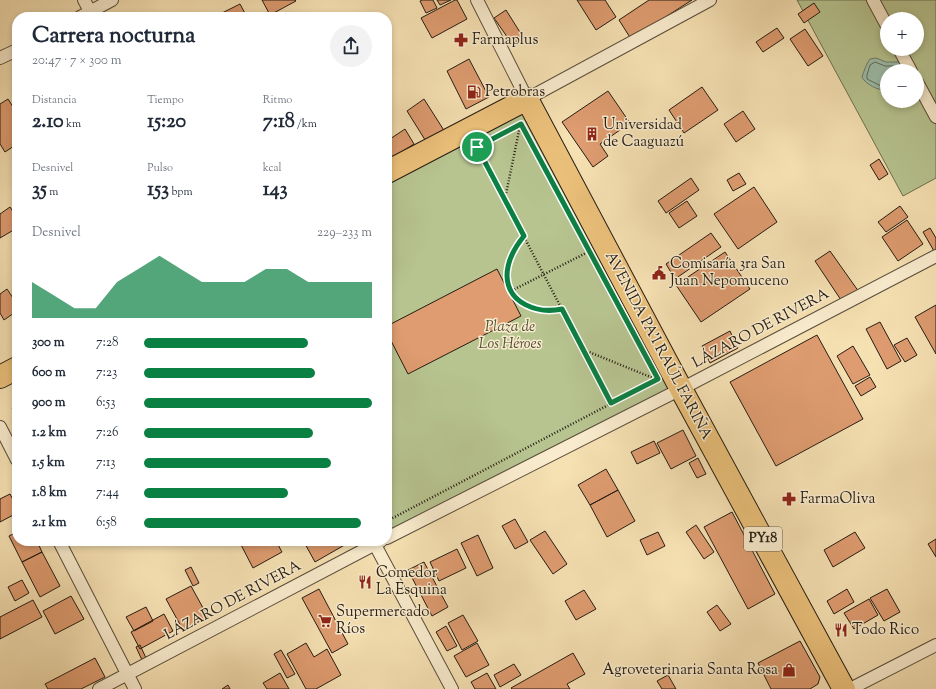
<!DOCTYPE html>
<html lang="es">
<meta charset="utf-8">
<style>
:root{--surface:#fff;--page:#f2f2f3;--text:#1f2937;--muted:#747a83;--accent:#0b8043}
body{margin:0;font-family:"Sorts Mill Goudy",serif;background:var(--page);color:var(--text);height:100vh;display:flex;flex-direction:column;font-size:15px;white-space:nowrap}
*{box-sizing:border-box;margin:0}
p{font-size:13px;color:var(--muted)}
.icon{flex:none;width:22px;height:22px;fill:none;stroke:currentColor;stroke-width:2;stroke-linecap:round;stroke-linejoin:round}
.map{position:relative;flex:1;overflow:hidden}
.side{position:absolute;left:12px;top:12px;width:380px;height:534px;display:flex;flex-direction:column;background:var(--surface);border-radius:16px;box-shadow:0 2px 6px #0003}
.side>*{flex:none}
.tools{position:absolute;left:880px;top:12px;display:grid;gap:8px}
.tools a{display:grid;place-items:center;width:44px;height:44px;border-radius:50%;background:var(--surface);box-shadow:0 2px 6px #0003;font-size:20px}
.pin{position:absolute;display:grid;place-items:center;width:34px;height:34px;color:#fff;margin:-17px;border:2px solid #fff;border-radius:50%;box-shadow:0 1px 4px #0007}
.round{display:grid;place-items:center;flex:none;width:42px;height:42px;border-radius:21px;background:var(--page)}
.head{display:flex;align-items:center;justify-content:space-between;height:68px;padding:0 20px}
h1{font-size:22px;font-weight:700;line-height:30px}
.metrics{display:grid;grid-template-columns:repeat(3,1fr);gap:6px;height:68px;padding:4px 20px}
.metrics div{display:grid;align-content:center}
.metrics b{font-size:20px;font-weight:700}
.metrics small{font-size:11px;font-weight:400}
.metrics p{font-size:11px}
.chart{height:112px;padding:8px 20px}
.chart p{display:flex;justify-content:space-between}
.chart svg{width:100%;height:72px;margin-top:4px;fill:var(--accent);opacity:.7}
ul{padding:0 20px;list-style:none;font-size:13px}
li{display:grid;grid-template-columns:64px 48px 1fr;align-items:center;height:30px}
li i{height:10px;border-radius:5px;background:var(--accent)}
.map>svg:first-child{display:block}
.green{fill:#b7c490;stroke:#6e7052;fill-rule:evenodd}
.water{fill:#9dbeab;stroke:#6d7d6e}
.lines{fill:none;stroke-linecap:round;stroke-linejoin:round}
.shore{stroke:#616d5f;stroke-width:1}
.building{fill:#de9c70;stroke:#251c13}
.street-casing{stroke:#594d3b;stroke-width:14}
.highway-casing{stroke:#251c13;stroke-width:24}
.path{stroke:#251c13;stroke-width:2.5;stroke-dasharray:1 2;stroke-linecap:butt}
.street{stroke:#f9ecce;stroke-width:12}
.highway{stroke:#ebc07a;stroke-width:22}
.route-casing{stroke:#fff;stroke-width:8}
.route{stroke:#0b8043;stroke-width:5}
.labels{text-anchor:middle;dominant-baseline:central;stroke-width:3;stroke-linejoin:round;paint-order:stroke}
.shield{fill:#f9ecce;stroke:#655a4b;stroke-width:1}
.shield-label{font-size:14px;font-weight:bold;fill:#251c13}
.poi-label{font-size:15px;fill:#251c13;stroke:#f9ecce;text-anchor:start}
.park-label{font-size:15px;font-style:italic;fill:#514e38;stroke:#f9ecce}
.street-label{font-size:15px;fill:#251c13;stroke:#f9ecce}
</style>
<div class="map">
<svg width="936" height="689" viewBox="0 0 936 689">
<rect width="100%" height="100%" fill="#f6e1b3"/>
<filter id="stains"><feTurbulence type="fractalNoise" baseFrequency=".005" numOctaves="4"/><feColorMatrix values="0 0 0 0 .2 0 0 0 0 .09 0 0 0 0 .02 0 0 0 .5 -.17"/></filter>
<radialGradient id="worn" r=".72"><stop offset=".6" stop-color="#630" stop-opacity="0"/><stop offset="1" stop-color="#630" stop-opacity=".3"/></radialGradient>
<path class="green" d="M797 0H936V178L903 196ZM887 19H917V49H887ZM887 71H917V101H887Z
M525 104 678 388 387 535V176Z"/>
<path class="water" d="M876 58 886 62H898L901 63 902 67 899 71H887L886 90C879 91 865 84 862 77 864 71 866 64 870 59Z"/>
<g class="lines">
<path class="shore" d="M887 86H881L867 79V75L870 65 875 62 885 66H895L897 71"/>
</g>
<path class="building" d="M262 0H295L296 1 270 15Z
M422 0H433L437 8 426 13 420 1Z
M437 0H451L440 5Z
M455 0H457L467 19 432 38 421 18Z
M577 0H605L616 17 596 30Z
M649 0H692L631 39 619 20Z
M814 3 820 12 804 23 798 14Z
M240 4 247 17H224L222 13Z
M506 10 523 37 512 44 494 18Z
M777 28 784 38 763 52 756 42Z
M805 29 823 56 808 66 790 39Z
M469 59 489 97 466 109 447 71Z
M702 87 718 110 684 133 669 110Z
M608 91 630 123 600 144 608 156 593 167 562 122Z
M8 99 17 113V144L5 152 0 144V104Z
M424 99 445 132 427 143 407 111Z
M743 111 755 129 736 142 724 124Z
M405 129 414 144 387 161V141Z
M879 159 888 174 879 180 870 165Z
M739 173 746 184 733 191 727 180Z
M691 178 699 190 666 213 658 201Z
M754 187 777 222 738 249 714 214Z
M687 201 697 216 679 228 669 213Z
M900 206 908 217 886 232 878 222Z
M10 207 17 218V228L0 238V214Z
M907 220 923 244 898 261 882 237Z
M930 228 936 238V250L934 251 923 232Z
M711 233 721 247 675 279 666 264Z
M830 251 859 292 843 303 815 261Z
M725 252 750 289 701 322 676 285Z
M497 269 521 316 408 374 387 333V326Z
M7 289 17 304V311L4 320 0 313V294Z
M936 305V354L915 317Z
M880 322 901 361 887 369 866 329Z
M730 331 738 348 710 363 702 346Z
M817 335 863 419 776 466 730 382Z
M907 338 917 355 905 362 894 345Z
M853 346 870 375 853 384 837 356Z
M870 377 876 387 861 396 855 386Z
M17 405V417L12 408Z
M683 430 696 456 671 469 657 443Z
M654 441 660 453 637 464 631 452Z
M698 458 706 474 697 478 689 463Z
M606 469 618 490 590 505 578 485Z
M618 490 635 521 607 537 590 505Z
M10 494 17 507V513L0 522V499Z
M732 512 775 594 748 609 704 527Z
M515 519 528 542 515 549 502 526Z
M696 525 714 552 704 559 686 532Z
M545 531 567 564 553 574 530 540Z
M17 532V541H37L42 552 22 562 9 536Z
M658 532 665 546 647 555 640 540Z
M855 532 865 548 833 567 824 550Z
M478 535 493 568 477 576 461 543Z
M936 539V557L928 544Z
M239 541H276L282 552 253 568Z
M307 541H346L348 543 315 562 304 542Z
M457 549 466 568 439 581 430 562Z
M42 552 60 586 40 597 22 562Z
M424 562 448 607 432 616 408 570Z
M191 567 199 583 193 586 185 570Z
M22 580 29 593 15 601 8 587Z
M191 586 208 617 183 630 166 599Z
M319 589 348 644 332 653 302 598Z
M847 589 854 602 834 614 827 601Z
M887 589 900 612 884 621 870 598Z
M584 590 596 609 576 620 565 601Z
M71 596 84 619 55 634 43 611Z
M869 599 878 615 854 629 844 613Z
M33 600 42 617 0 639V617Z
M717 605 731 624 720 631 707 612Z
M146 607 153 621 134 631 126 617Z
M164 614 173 631 140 649 131 632Z
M463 615 478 641 462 650 448 623Z
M446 626 457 646 447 651 436 632Z
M800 641 820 677 818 684 810 689H771L758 663Z
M306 643 314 657 327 649 341 675 316 689H306L287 654Z
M477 643 489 665 466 677 454 656Z
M140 645 146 658 142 660 136 647Z
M281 650 295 674 287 678 274 654Z
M573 653 585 674 567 684 570 689H512L511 688Z
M95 658 105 677 81 689H48L45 684Z
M514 664 521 675 500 687 494 675Z
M280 673 289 689H267L263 683Z
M487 673 496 689H475L471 682Z
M668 675 676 689H662L657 681Z
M228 685 230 689H222Z"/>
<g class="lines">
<g class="street-casing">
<path id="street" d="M84 0 93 17
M477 0 527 99 710 0
M873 0 887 26
M80 17 112 0
M899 49 911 71
M0 58 17 50
M917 82 936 117
M0 427 17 460
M387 538 681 389 936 256
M59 541 135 689
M373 541 452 689
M99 689 381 541
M850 689 936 645"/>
</g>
<g class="highway-casing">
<path id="highway" d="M387 172 527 99 681 389 844 689
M0 377 17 368"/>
</g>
<path class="path" d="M477 147 611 403
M505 199 520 126
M523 236C515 247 507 261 507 276 509 304 538 315 562 309
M509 292 588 252
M584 350 653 378
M387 521 656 380"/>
<use href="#street" class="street"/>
<use href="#highway" class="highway"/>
</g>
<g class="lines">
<g class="route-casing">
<path id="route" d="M521 124 658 379 611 403 562 309C538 314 508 304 507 276 507 261 515 247 524 236L477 147Z"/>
</g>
<use href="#route" class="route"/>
</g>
<defs>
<g id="pharmacy-bare" transform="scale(1.08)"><path d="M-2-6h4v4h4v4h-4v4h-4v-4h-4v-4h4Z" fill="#8f2418" stroke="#f9ecce" stroke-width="2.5" paint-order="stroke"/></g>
<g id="fuel-bare" transform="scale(1.08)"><path d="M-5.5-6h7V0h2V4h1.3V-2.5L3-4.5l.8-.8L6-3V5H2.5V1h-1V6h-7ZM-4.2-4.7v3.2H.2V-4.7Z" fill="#8f2418" stroke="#f9ecce" stroke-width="2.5" paint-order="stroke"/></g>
<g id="building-bare" transform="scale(1.08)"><path d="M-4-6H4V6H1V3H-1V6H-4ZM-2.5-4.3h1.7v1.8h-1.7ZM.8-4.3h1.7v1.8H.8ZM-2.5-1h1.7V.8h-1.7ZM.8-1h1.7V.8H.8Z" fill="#8f2418" stroke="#f9ecce" stroke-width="2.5" paint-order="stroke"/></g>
<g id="civic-bare" transform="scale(1.08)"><path d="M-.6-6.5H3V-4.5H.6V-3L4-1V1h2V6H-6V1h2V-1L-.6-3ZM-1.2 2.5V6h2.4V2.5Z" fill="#8f2418" stroke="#f9ecce" stroke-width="2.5" paint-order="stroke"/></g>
<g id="restaurant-bare" transform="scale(1.08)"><path d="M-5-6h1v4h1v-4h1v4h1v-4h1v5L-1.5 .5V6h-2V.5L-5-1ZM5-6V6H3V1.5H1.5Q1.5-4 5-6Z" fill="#8f2418" stroke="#f9ecce" stroke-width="2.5" paint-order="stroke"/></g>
<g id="supermarket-bare" transform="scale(1.08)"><path d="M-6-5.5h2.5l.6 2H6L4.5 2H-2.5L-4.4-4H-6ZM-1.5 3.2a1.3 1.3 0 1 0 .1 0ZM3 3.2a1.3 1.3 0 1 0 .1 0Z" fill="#8f2418" stroke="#f9ecce" stroke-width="2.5" paint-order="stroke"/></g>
<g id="shop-bare" transform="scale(1.08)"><path d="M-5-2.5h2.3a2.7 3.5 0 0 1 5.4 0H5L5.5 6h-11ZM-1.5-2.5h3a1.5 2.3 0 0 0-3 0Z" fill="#8f2418" stroke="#f9ecce" stroke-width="2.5" paint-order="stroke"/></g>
</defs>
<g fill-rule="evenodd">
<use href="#pharmacy-bare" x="461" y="40"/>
<use href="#fuel-bare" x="474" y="92"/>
<use href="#building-bare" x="592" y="134"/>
<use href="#civic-bare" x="659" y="273"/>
<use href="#pharmacy-bare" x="789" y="499"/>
<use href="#restaurant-bare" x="365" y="582"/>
<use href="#supermarket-bare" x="325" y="621"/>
<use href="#restaurant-bare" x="841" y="630"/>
<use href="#shop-bare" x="789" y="670"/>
</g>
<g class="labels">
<rect class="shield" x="744" y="527" width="38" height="24" rx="3"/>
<g class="shield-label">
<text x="763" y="539">PY18</text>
</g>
<g class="poi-label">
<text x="472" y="40">Farmaplus</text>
<text x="485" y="92">Petrobras</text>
<text x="603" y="125">Universidad<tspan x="603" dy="17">de Caaguazú</tspan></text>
<text x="670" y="264">Comisaría 3ra San<tspan x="670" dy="17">Juan Nepomuceno</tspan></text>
<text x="800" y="499">FarmaOliva</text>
<text x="376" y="573">Comedor<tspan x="376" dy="17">La Esquina</tspan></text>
<text x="336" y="612">Supermercado<tspan x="336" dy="17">Ríos</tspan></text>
<text x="852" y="630">Todo Rico</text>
<text x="778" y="670" text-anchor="end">Agroveterinaria Santa Rosa</text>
</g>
<g class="park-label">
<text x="510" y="327">Plaza de<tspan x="510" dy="17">Los Héroes</tspan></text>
</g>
<g class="street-label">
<text transform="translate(761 329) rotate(-28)">LÁZARO DE RIVERA</text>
<text transform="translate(658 346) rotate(62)">AVENIDA PA'I RAÚL FARIÑA</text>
<text transform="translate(233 601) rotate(-28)">LÁZARO DE RIVERA</text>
</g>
</g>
<rect width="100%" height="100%" filter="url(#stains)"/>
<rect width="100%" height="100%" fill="url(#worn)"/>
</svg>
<div class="tools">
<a>+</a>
<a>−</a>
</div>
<div class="pin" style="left:477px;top:147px;background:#1e9e55"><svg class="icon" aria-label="arrive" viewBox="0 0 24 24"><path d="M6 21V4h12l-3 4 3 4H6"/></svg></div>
<section class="side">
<div class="head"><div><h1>Carrera nocturna</h1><p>20:47 · 7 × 300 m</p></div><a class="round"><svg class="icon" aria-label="share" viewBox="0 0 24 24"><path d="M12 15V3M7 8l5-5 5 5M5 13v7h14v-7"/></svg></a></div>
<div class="metrics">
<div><p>Distancia</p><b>2.10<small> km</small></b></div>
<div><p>Tiempo</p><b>15:20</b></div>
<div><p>Ritmo</p><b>7:18<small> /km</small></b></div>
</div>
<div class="metrics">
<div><p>Desnivel</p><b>35<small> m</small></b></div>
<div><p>Pulso</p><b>153<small> bpm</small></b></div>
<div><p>kcal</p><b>143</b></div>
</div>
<div class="chart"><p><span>Desnivel</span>229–233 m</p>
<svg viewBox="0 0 160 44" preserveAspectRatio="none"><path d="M0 44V22L10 30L20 38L30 38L40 22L50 14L60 6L70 14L80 22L90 22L100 22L110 14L120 14L130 22L140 22L150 22L160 22V44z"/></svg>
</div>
<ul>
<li><b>300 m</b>7:28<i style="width:72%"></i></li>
<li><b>600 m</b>7:23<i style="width:75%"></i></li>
<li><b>900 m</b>6:53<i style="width:100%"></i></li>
<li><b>1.2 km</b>7:26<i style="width:74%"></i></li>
<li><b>1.5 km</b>7:13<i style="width:82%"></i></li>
<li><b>1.8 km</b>7:44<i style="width:63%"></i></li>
<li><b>2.1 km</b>6:58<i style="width:95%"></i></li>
</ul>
</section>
</div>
